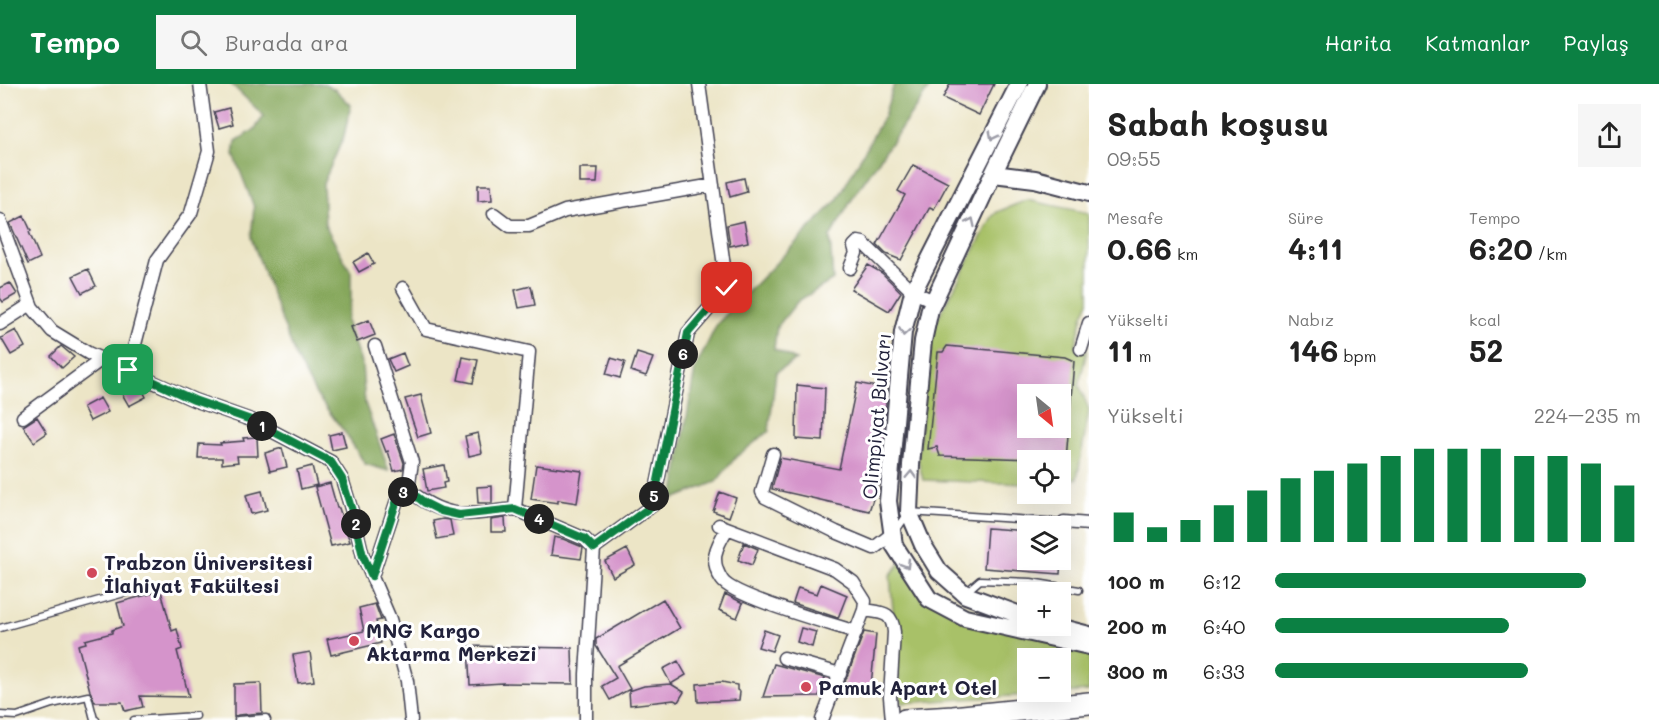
<!DOCTYPE html>
<html lang="tr">
<meta charset="utf-8">
<style>
:root{--surface:#fff;--page:#f6f6f6;--text:#222;--muted:#767676;--accent:#0b8043}
body{margin:0;font-family:Mali,sans-serif;background:var(--page);color:var(--text);height:100vh;display:flex;flex-direction:column;font-size:22px;white-space:nowrap}
*{box-sizing:border-box;margin:0}
p{font-size:20px;color:var(--muted)}
.icon{flex:none;width:33px;height:33px;fill:none;stroke:currentColor;stroke-width:2;stroke-linecap:round;stroke-linejoin:round}
.map{position:relative;flex:1;overflow:hidden}
.side{display:flex;flex-direction:column;background:var(--surface);width:570px}
.side>*{flex:none}
.needle{width:39px;rotate:151deg}
.fabs{position:absolute;left:1017px;top:300px;display:grid;gap:12px}
.fabs a{display:grid;place-items:center;width:54px;height:54px;border-radius:0px;background:var(--surface);box-shadow:0 6px 24px #0002;font-size:30px}
.pin{position:absolute;display:grid;place-items:center;width:51px;height:51px;color:#fff;margin:-26px;border-radius:12px;box-shadow:0 3px 9px #0006}
.km{position:absolute;width:30px;height:30px;margin:-15px;border-radius:50%;background:#222;color:#fff;font-size:16px;line-height:30px;text-align:center}
.round{display:grid;place-items:center;flex:none;width:63px;height:63px;border-radius:0px;background:var(--page)}
.head{display:flex;align-items:center;justify-content:space-between;height:102px;padding:0 18px}
h1{font-size:33px;font-weight:800;line-height:45px}
.figures{display:grid;grid-template-columns:repeat(3,1fr);gap:9px;height:102px;padding:6px 18px}
.figures div{display:grid;align-content:center}
.figures b{font-size:30px;font-weight:800}
.figures small{font-size:16px;font-weight:400}
.figures p{font-size:16px}
.chart{height:168px;padding:12px 18px}
.chart p{display:flex;justify-content:space-between}
.chart svg{width:100%;height:108px;margin-top:6px;stroke:var(--accent);stroke-width:6}
ul{padding:0 18px;list-style:none;font-size:20px}
li{display:grid;grid-template-columns:96px 72px 1fr;align-items:center;height:45px}
li i{height:15px;border-radius:8px;background:var(--accent)}
header{display:flex;align-items:center;gap:36px;box-sizing:border-box;height:84px;padding:0 30px;background:var(--accent);color:#fff}
header strong{font-size:28px}
nav{display:flex;gap:33px;margin-inline-start:auto;font-size:21px}
.search{width:420px;height:54px;background:var(--page);display:flex;align-items:center;gap:15px;box-sizing:border-box;padding:0 21px;border-radius:0px;color:var(--muted);font-size:22px}
main{display:flex;flex:1;min-height:0}
.map>svg:first-child{display:block}
.green{fill:#a8c167;stroke:#657251;stroke-width:1.5;fill-rule:evenodd}
.forest{fill:#86a75c;stroke:#54644c;stroke-width:1.5}
.building{fill:#d594cb;fill-rule:evenodd}
.lines{fill:none;stroke-linecap:round;stroke-linejoin:round}
.lane-casing{stroke:#403f50;stroke-width:9}
.street-casing{stroke:#403f50;stroke-width:15}
.secondary-casing{stroke:#403f50;stroke-width:20}
.highway-casing{stroke:#403f50;stroke-width:24}
.lane{stroke:#fff;stroke-width:6}
.street{stroke:#fff;stroke-width:12}
.secondary{stroke:#fff;stroke-width:16}
.highway{stroke:#fff;stroke-width:21}
.oneway{stroke:#9c9ca7}
.route-casing{stroke:#fff;stroke-width:12}
.route{stroke:#0b8043;stroke-width:8}
.poi-dot{fill:#d1495b;stroke:#fff;stroke-width:2}
.labels{text-anchor:middle;dominant-baseline:central;stroke-width:6;stroke-linejoin:round;paint-order:stroke}
.street-label{font-size:20px;fill:#22223b;stroke:#fff}
.poi-label{font-size:20px;font-weight:bold;fill:#22223b;stroke:#fff;text-anchor:start}
</style>
<header>
<strong>Tempo</strong>
<div class="search"><svg class="icon" aria-label="search" viewBox="0 0 24 24"><circle cx="10" cy="10" r="6"/><path d="M15 15l6 6"/></svg>Burada ara</div>
<nav><a>Harita</a><a>Katmanlar</a><a>Paylaş</a></nav>
</header>
<main>
<div class="map">
<svg width="1089" height="636" viewBox="0 0 1089 636">
<rect width="100%" height="100%" fill="#fff"/>
<filter id="ink" filterUnits="userSpaceOnUse"><feTurbulence type="fractalNoise" baseFrequency=".0167" numOctaves="2"/><feDisplacementMap in="SourceGraphic" scale="12" xChannelSelector="R" yChannelSelector="G"/><feConvolveMatrix kernelMatrix="1 2 1 2 8 2 1 2 1" color-interpolation-filters="sRGB"/></filter>
<filter id="wash" filterUnits="userSpaceOnUse"><feTurbulence type="fractalNoise" baseFrequency=".008" numOctaves="4" result="noise"/><feDisplacementMap in="SourceGraphic" scale="24" xChannelSelector="R" yChannelSelector="G"/><feGaussianBlur stdDeviation="1.35" result="paint"/><feColorMatrix in="noise" values="0 0 0 0 0 0 0 0 0 0 0 0 0 0 0 0 0 1.4 0 .05"/><feComposite in="paint" operator="in"/></filter>
<g filter="url(#wash)">
<rect width="100%" height="100%" fill="#ece5c6"/>
<path class="green" d="M1027 116 1089 129V218L1083 231 1075 264 1087 266 1079 301 1089 326 1077 395 1070 394 1068 402H1061L1060 376H1028L1027 400 923 396 918 376 929 251 992 133 997 128ZM1028 310H1060V344H1028Z
M908 471C915 481 921 493 929 501 961 531 1046 548 1089 559V607L901 619 890 491ZM1028 574H1060V608H1028Z"/>
<path class="forest" d="M231 0H325L336 6 351 21 344 52 323 100 325 141 351 188V217L346 237 362 281 365 319 389 387 365 380 346 350 317 312 296 274 251 154 254 123 234 71 236 57 254 46 264 32Z
M894 0H932L854 112 830 153 833 196 798 217 777 243 774 265 796 276 776 288 769 347 736 373 716 398 673 415 695 285 717 240 837 116 884 32Z"/>
<g id="blocks">
<path class="building" d="M950 0H994L979 31 943 14Z
M229 24 233 40 219 44 214 28Z
M913 81 948 99 934 125 930 123 901 176 886 170 877 161 905 111 898 107Z
M580 84H598L597 99H580Z
M744 94 747 108 730 113 727 98Z
M478 101H491L492 116 478 117Z
M24 132 31 147 29 148 40 174 28 180 10 139Z
M744 137 748 158 730 162 727 141Z
M368 169 374 180 359 188 353 178Z
M868 181 882 189 901 208 889 227 851 205Z
M88 185 96 202 82 209 73 192Z
M10 199 17 210 3 218 0 214V204Z
M531 202 535 221 519 224 515 206Z
M369 236 375 251 357 258 351 243Z
M16 246 25 263 11 271 1 254Z
M61 262 74 273 62 284 51 272Z
M947 262 1065 273 1074 277 1066 376 940 372 937 363 928 365 938 268H943ZM1028 310H1060V344H1028Z
M403 269 408 282 394 288 388 275Z
M637 269 653 274 646 292 631 287Z
M463 273 478 276 473 299 458 296Z
M611 274 625 278 620 294 606 290Z
M857 299 887 305 885 333 874 391 880 394 869 427 772 405 780 374 839 385Z
M137 300 140 301 146 313 129 322 121 308Z
M797 301 825 304 823 357 796 355Z
M421 311 431 349 418 353 405 315Z
M100 314 108 328 90 337 83 323Z
M37 333 47 349 34 358 23 342Z
M342 348 346 363 332 366 329 351Z
M478 349 482 369 469 372 465 352Z
M394 350 404 379 403 385 394 387 388 367 386 368 381 355Z
M257 353 258 372H237L238 378 222 380V374H198L199 360 221 361 220 359 244 357 243 354Z
M282 364 287 383 270 387 265 369Z
M444 381 447 398 443 399 444 404 427 407 423 385Z
M536 381 582 387 577 419 558 416V419L531 415Z
M312 382 317 401 301 405 297 386Z
M330 399 337 424H339L350 458 331 462 315 403Z
M492 402V419H478L477 403Z
M262 407 267 426 251 430 246 411Z
M720 408 736 414 729 433 713 427Z
M505 434 506 448H491V436Z
M443 435 450 436 453 452 437 455 433 437Z
M987 444 1028 447V476H1061L1060 490 984 484Z
M554 453 563 455 580 462 583 464 581 475 551 471Z
M744 459 758 465 752 481 738 476Z
M627 465 635 481 613 493 605 477Z
M821 500 847 511 838 534 793 519 798 504 817 510Z
M161 507 172 547 177 545 182 565 177 567 189 613 140 612 143 623 125 627 122 618H95L90 607 78 561 86 559 85 556 112 549V546L123 542 117 519Z
M725 510 743 519 737 534 719 526Z
M663 515 680 544 617 582 630 605 610 616 602 602 616 594 596 562V555Z
M375 520 381 536 376 537 381 559 331 571 327 555 364 547 359 524Z
M801 544 816 548 812 563 797 558Z
M764 546 778 551 772 567 758 563Z
M864 548 876 550 871 602 843 603Z
M468 562 572 564 573 600 503 599 470 601Z
M310 568 314 597 298 599 293 571Z
M678 577 686 591 671 600 663 585Z
M774 580 825 594 819 612 763 613Z
M722 598 737 601V606L740 608 739 616 698 618 697 600Z
M261 599 262 629 238 631 234 633V600Z
M671 600 684 608 678 618 674 616 630 621 629 607 644 602Z"/>
</g>
</g>
<g filter="url(#ink)">
<use href="#blocks" fill-opacity="0" stroke="#403f50" stroke-width="1.5"/>
<g class="lines">
<g class="lane-casing">
<path id="lane" d="M895 448 909 428 1064 438
M965 509 980 496 1031 498 1079 506
M0 544 135 506
M0 631 17 632 52 620 88 612 94 635 96 636
M134 636 196 632
M238 636 266 634 267 636"/>
</g>
<g class="street-casing">
<path id="street" d="M494 130 510 142H529L565 127 713 101
M0 136 32 223 52 247 88 269 194 316 251 336 331 378 342 395 353 431 363 472 390 535 407 597 411 636
M850 184 856 169 854 162 858 158 863 159 913 208 934 217
M0 240 31 220
M375 262 412 378 408 406
M1081 265 1089 239
M128 287 157 176 191 129 209 67 200 0
M23 333 102 275
M773 370 762 408 765 413 836 448 874 464 892 450
M515 425 585 455 594 464
M1064 438 1089 440
M719 441 835 485 853 498 865 517 864 526 822 636
M727 445C716 463 709 476 722 496 733 513 832 540 856 548
M372 492 399 410 408 406C450 438 466 430 515 425L529 268 426 245 403 204
M864 526C882 529 892 527 894 548L890 613 892 636
M784 574 840 590
M586 636V590L594 464 653 421 688 249 727 204 699 0"/>
</g>
<g class="secondary-casing">
<path id="secondary" d="M1019 0 913 208 903 248 888 417 894 461 929 515 965 534 1089 562
M993 90 1035 95 1089 109
M1028 534 966 511 939 487 923 461 909 428 911 381 923 257 930 225 993 90 1037 0
M1054 542 1089 551"/>
</g>
<g class="highway-casing">
<path id="highway" d="M905 636 953 633 1089 619"/>
</g>
<use href="#lane" class="lane"/>
<use href="#street" class="street"/>
<use href="#secondary" class="secondary"/>
<use href="#highway" class="highway"/>
</g>
<defs><path id="oneway-chevron" d="M-2-3.5L2.5 0L-2 3.5" fill="none" stroke-width="1.6" stroke-linecap="round" stroke-linejoin="round" transform="scale(1.5)"/></defs>
<g class="oneway">
<use href="#oneway-chevron" transform="translate(993 52) rotate(117)"/>
<use href="#oneway-chevron" transform="translate(971 138) rotate(-65)"/>
<use href="#oneway-chevron" transform="translate(904 248) rotate(99)"/>
<use href="#oneway-chevron" transform="translate(911 391) rotate(-88)"/>
<use href="#oneway-chevron" transform="translate(906 480) rotate(59)"/>
</g>
</g>
<g class="lines" filter="url(#ink)">
<g class="route-casing">
<path id="route" d="M128 286 194 316 251 336 331 378 342 395 353 430 363 472 372 492 399 410 408 406 425 419 441 427 459 431 515 425 585 455 594 464 653 421 688 249 727 204"/>
</g>
<use href="#route" class="route"/>
</g>
<g class="poi-dot">
<circle cx="92" cy="489" r="6"/>
<circle cx="354" cy="557" r="6"/>
<circle cx="806" cy="603" r="6"/>
</g>
<g class="labels">
<g class="street-label">
<text transform="translate(876 332) rotate(-85)">Olimpiyat Bulvarı</text>
</g>
<g class="poi-label">
<text x="104" y="478">Trabzon Üniversitesi<tspan x="104" dy="23">İlahiyat Fakültesi</tspan></text>
<text x="366" y="546">MNG Kargo<tspan x="366" dy="23">Aktarma Merkezi</tspan></text>
<text x="818" y="603">Pamuk Apart Otel</text>
</g>
</g>
</svg>
<div class="fabs">
<a><svg class="needle" viewBox="-14 -14 28 28"><path d="M0-13l5 13h-10z" fill="#e53935"/><path d="M0 13l5-13h-10z" fill="#767676"/></svg></a>
<a><svg class="icon" aria-label="locate" viewBox="0 0 24 24"><circle cx="12" cy="12" r="6"/><path d="M12 2v4M12 18v4M2 12h4M18 12h4"/></svg></a>
<a><svg class="icon" aria-label="layers" viewBox="0 0 24 24"><path d="M12 4l9 5-9 5-9-5zM3 14l9 5 9-5"/></svg></a>
<a>+</a>
<a>−</a>
</div>
<div class="pin" style="left:128px;top:286px;background:#1e9e55"><svg class="icon" aria-label="arrive" viewBox="0 0 24 24"><path d="M6 21V4h12l-3 4 3 4H6"/></svg></div>
<div class="pin" style="left:727px;top:204px;background:#d93025"><svg class="icon" aria-label="check" viewBox="0 0 24 24"><path d="M5 12l5 5 9-10"/></svg></div>
<b class="km" style="left:262px;top:342px">1</b>
<b class="km" style="left:356px;top:440px">2</b>
<b class="km" style="left:403px;top:408px">3</b>
<b class="km" style="left:539px;top:435px">4</b>
<b class="km" style="left:654px;top:412px">5</b>
<b class="km" style="left:683px;top:270px">6</b>
</div>
<section class="side">
<div class="head"><div><h1>Sabah koşusu</h1><p>09:55</p></div><a class="round"><svg class="icon" aria-label="share" viewBox="0 0 24 24"><path d="M12 15V3M7 8l5-5 5 5M5 13v7h14v-7"/></svg></a></div>
<div class="figures">
<div><p>Mesafe</p><b>0.66<small> km</small></b></div>
<div><p>Süre</p><b>4:11</b></div>
<div><p>Tempo</p><b>6:20<small> /km</small></b></div>
</div>
<div class="figures">
<div><p>Yükselti</p><b>11<small> m</small></b></div>
<div><p>Nabız</p><b>146<small> bpm</small></b></div>
<div><p>kcal</p><b>52</b></div>
</div>
<div class="chart"><p><span>Yükselti</span>224–235 m</p>
<svg viewBox="0 0 160 44" preserveAspectRatio="none"><path d="M5 44V32M15 44V38M25 44V35M35 44V29M45 44V23M55 44V18M65 44V15M75 44V12M85 44V9M95 44V6M105 44V6M115 44V6M125 44V9M135 44V9M145 44V12M155 44V21"/></svg>
</div>
<ul>
<li><b>100 m</b>6:12<i style="width:85%"></i></li>
<li><b>200 m</b>6:40<i style="width:64%"></i></li>
<li><b>300 m</b>6:33<i style="width:69%"></i></li>
</ul>
</section>
</main>
